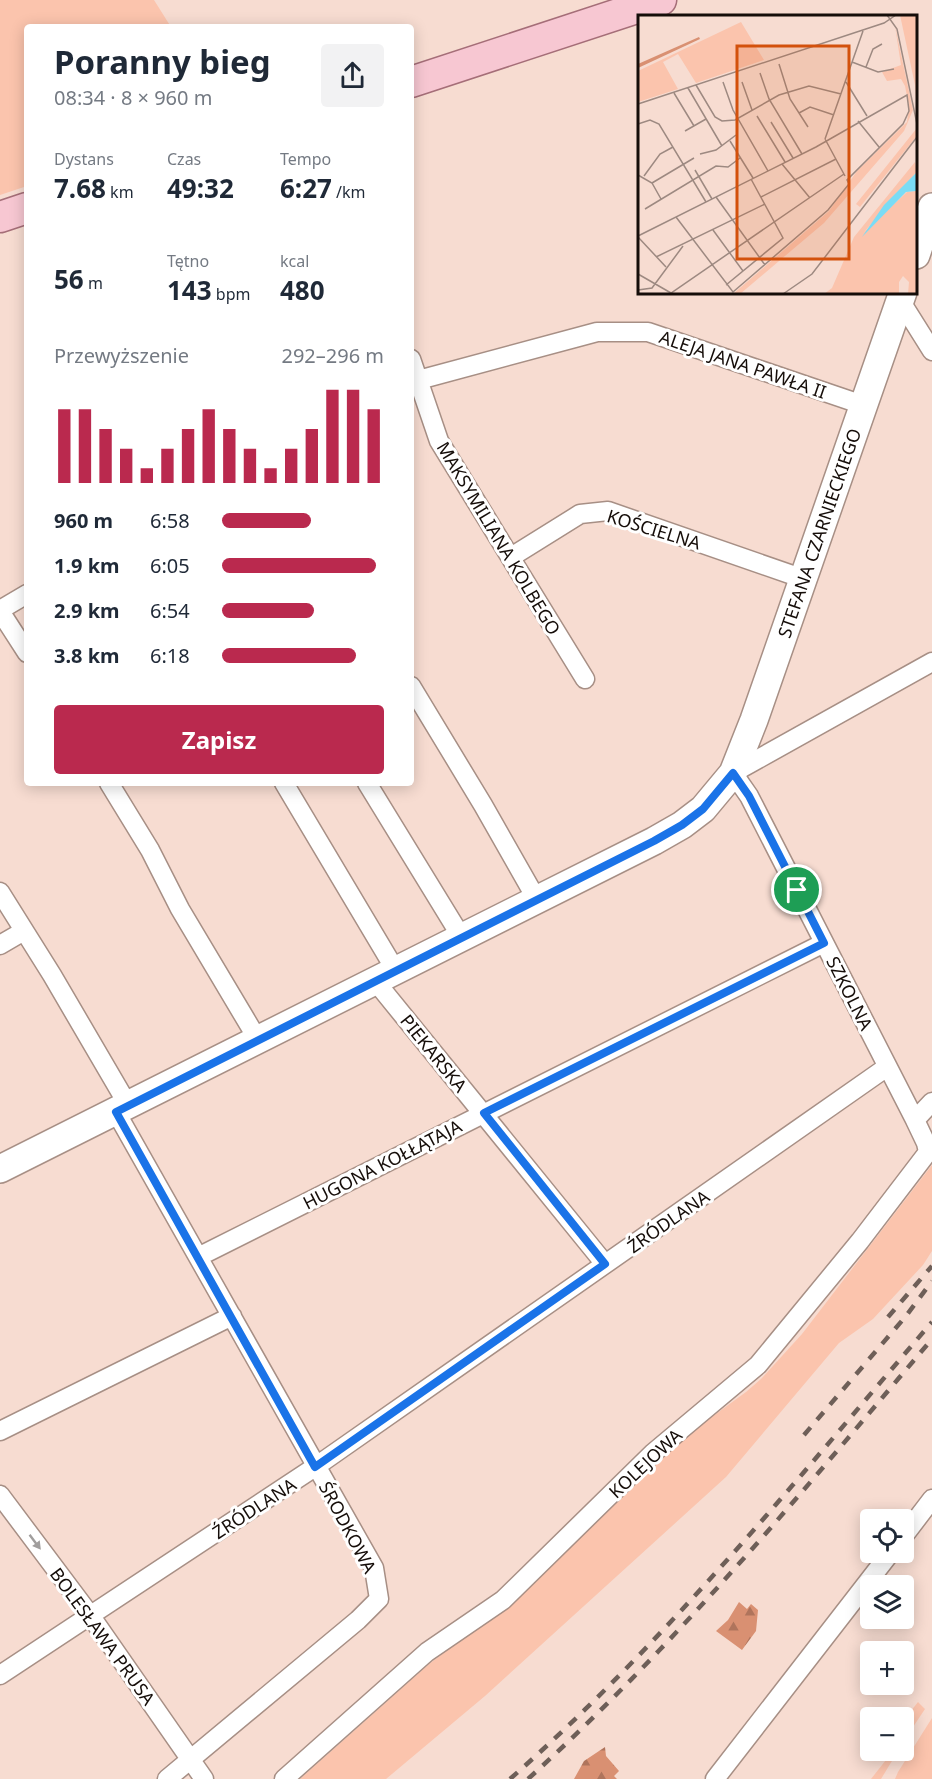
<!DOCTYPE html>
<html lang="pl">
<meta charset="utf-8">
<style>
:root{--surface:#fff;--page:#f2f2f3;--text:#1f2937;--muted:#747a83;--accent:#ba294e}
body{margin:0;font-family:"Noto Sans",sans-serif;background:var(--page);color:var(--text);height:100vh;display:flex;flex-direction:column;font-size:22px;white-space:nowrap}
*{box-sizing:border-box;margin:0}
p{font-size:20px;color:var(--muted)}
.icon{flex:none;width:33px;height:33px;fill:none;stroke:currentColor;stroke-width:2;stroke-linecap:round;stroke-linejoin:round}
.map{position:relative;flex:1;overflow:hidden}
.side{position:absolute;left:24px;top:24px;width:390px;height:762px;display:flex;flex-direction:column;background:var(--surface);border-radius:6px;box-shadow:0 3px 15px #0003}
.side>*{flex:none}
.buttons{position:absolute;left:860px;top:1509px;display:grid;gap:12px}
.buttons a{display:grid;place-items:center;width:54px;height:54px;border-radius:6px;background:var(--surface);box-shadow:0 3px 15px #0003;font-size:30px}
.pin{position:absolute;display:grid;place-items:center;width:51px;height:51px;color:#fff;margin:-26px;border:3px solid #fff;border-radius:50%;box-shadow:0 2px 6px #0007}
.round{display:grid;place-items:center;flex:none;width:63px;height:63px;border-radius:6px;background:var(--page)}
.headline{display:flex;align-items:center;justify-content:space-between;height:102px;padding:0 30px}
h1{font-size:33px;font-weight:700;line-height:45px}
.figures{display:grid;grid-template-columns:repeat(3,1fr);gap:9px;height:102px;padding:6px 30px}
.figures div{display:grid;align-content:center}
.figures b{font-size:26px;font-weight:700}
.figures small{font-size:16px;font-weight:400}
.figures p{font-size:16px}
.chart{height:168px;padding:12px 30px}
.chart p{display:flex;justify-content:space-between}
.chart svg{width:100%;height:108px;margin-top:6px;stroke:var(--accent);stroke-width:6}
.cta{display:flex;gap:12px;margin-top:auto;padding:12px 30px}
.cta a{flex:1;height:69px;border-radius:6px;background:var(--accent);color:#fff;font-size:24px;font-weight:700;line-height:69px;text-align:center}
ul{padding:0 30px;list-style:none;font-size:20px}
li{display:grid;grid-template-columns:96px 72px 1fr;align-items:center;height:45px}
li i{height:15px;border-radius:8px;background:var(--accent)}
.map>svg:first-child{display:block}
.green{fill:#fbc4ad}
.forest{fill:url(#forest-firs)}
.lines{fill:none;stroke-linecap:round;stroke-linejoin:round}
.street-casing{stroke:#a78f85;stroke-width:21}
.secondary-casing{stroke:#a78f85;stroke-width:30}
.primary-casing{stroke:#a56e78;stroke-width:33}
.street{stroke:#fff;stroke-width:18}
.secondary{stroke:#fff;stroke-width:27}
.primary{stroke:#f7c7d2;stroke-width:30}
.rail{stroke:#6e5f58;stroke-width:4.5;stroke-dasharray:10 10;stroke-linecap:butt}
.oneway{fill:#a19e9d}
.route-casing{stroke:#fff;stroke-width:12}
.route{stroke:#1a73e8;stroke-width:8}
.labels{text-anchor:middle;dominant-baseline:central;stroke-width:6;stroke-linejoin:round;paint-order:stroke}
.street-label{font-size:18px;fill:#150d09;stroke:#fff}
.inset-road{fill:none;stroke:#9d8981;stroke-width:1.5}
.view{fill:#d3510c;fill-opacity:0.15;stroke:#d3510c;stroke-width:3}
.inset-edge{fill:none;stroke:#150d09;stroke-width:3}
</style>
<div class="map">
<svg width="932" height="1779" viewBox="0 0 932 1779">
<defs>
<pattern id="forest-firs" width="22" height="20" patternUnits="userSpaceOnUse" patternTransform="scale(1.5)"><rect width="22" height="20" fill="#d99072"/><path d="M5 1l3.5 6h-7zM16 11l3.5 6h-7z" fill="#af745c"/></pattern>
</defs>
<rect width="100%" height="100%" fill="#f7dcd1"/>
<path class="green" d="M0 0H154L171 27H27V186L0 195Z
M932 1165V1251L923 1265 873 1319 839 1343 726 1477 485 1696 386 1779H300L429 1664 533 1585 637 1478 694 1430 746 1392 761 1379 802 1334Z
M918 1702 925 1709 903 1742V1738L910 1729 903 1721Z
M932 1718V1779H895L898 1772Z
M893 1751H898L881 1779H871Z"/>
<path class="forest" d="M739 1602 747 1609 751 1604 758 1610 756 1631 742 1650 716 1631 728 1620Z
M605 1747 606 1756 619 1771 614 1776 617 1779H574L584 1761Z"/>
<g class="lines">
<g class="street-casing">
<path id="street" d="M900 300 932 351
M411 359 439 441 585 679
M411 382 597 332H648L863 405
M511 557 580 514 608 511 804 579
M0 610 27 594
M0 611 27 653
M411 686 483 805 537 900
M109 783 150 850 180 909 258 1040
M284 783 396 971
M367 783 462 938
M0 892 52 975 128 1105
M0 945 24 931
M376 982 605 1264
M116 1112 374 1568 379 1599 358 1620 167 1779
M915 1120 932 1102
M198 1257 824 943
M0 1431 232 1316
M0 1495 90 1615 204 1779
M903 1537 932 1499
M0 1675 315 1467 887 1067
M284 1779 427 1652 503 1600 653 1453 758 1365 860 1241 928 1152 926 1143 915 1120 749 796 733 773 932 662
M715 1779 891 1552"/>
</g>
<g class="secondary-casing">
<path id="secondary" d="M916 255 932 207
M0 1169 654 841 682 825 703 809 733 773 754 720 903 292"/>
</g>
<g class="primary-casing">
<path id="primary" d="M411 82 661 0
M0 217 27 208"/>
</g>
<use href="#street" class="street"/>
<use href="#secondary" class="secondary"/>
<use href="#primary" class="primary"/>
<path class="rail" d="M888 1317 932 1266
M804 1435 906 1316 932 1281
M510 1779C666 1642 797 1479 932 1322
M528 1779C676 1645 803 1491 932 1339"/>
</g>
<defs><path id="oneway-solid" d="M-6-.8H1V-3.2L6.5 0L1 3.2V.8H-6Z" transform="scale(1.5)"/></defs>
<use class="oneway" href="#oneway-solid" transform="translate(35 1542) rotate(53)"/>
<g class="lines">
<g class="route-casing">
<path id="route" d="M733 773 749 796 824 943 484 1113 605 1264 315 1467 116 1112 654 841 682 825 703 809Z"/>
</g>
<use href="#route" class="route"/>
</g>
<g class="labels">
<g class="street-label">
<text transform="translate(743 364) rotate(19)">ALEJA JANA PAWŁA II</text>
<text transform="translate(654 529) rotate(17)">KOŚCIELNA</text>
<text transform="translate(819 533) rotate(-71)">STEFANA CZARNIECKIEGO</text>
<text transform="translate(499 538) rotate(59)">MAKSYMILIANA KOLBEGO</text>
<text transform="translate(850 993) rotate(63)">SZKOLNA</text>
<text transform="translate(434 1053) rotate(51)">PIEKARSKA</text>
<text transform="translate(382 1164) rotate(-27)">HUGONA KOŁŁĄTAJA</text>
<text transform="translate(668 1221) rotate(-35)">ŹRÓDLANA</text>
<text transform="translate(645 1463) rotate(-43)">KOLEJOWA</text>
<text transform="translate(254 1508) rotate(-33)">ŹRÓDLANA</text>
<text transform="translate(348 1527) rotate(62)">ŚRODKOWA</text>
<text transform="translate(103 1636) rotate(54)">BOLESŁAWA PRUSA</text>
</g>
</g>
<g transform="translate(638 15)">
<rect width="279" height="279" fill="#f7dcd1"/>
<path d="M262 0H279V97L277 70ZM103 7 126 45 58 68 40 39 25 47 40 74 0 87V56ZM257 11 275 95 266 116 186 208 102 279H95L191 196 219 156 269 107 271 91 267 71 263 64 249 66 244 57 263 50ZM279 113 278 122 222 192 218 189ZM277 147 279 157 226 217 269 177 278 176 279 165V279H270L271 267 265 261 261 267V279H186L194 273 216 222Z" fill="#fbc4ad"/>
<path d="M61 22 62 24 0 53V49Z" fill="#d99072"/>
<path d="M279 157 278 176 268 177 224 222 246 190Z" fill="#7adcf5"/>
<path class="inset-road" d="M249 0 259 14 279 109M214 47 240 57 256 54M141 49 152 84 170 112M228 52 235 34 244 29M122 58 131 84 164 139M85 67 95 95 130 156M104 67 114 95M208 67 229 101M58 70 77 102 84 106 97 105 141 80 171 71 203 79M50 73 84 131M36 78 56 111M0 89 246 8 258 0M161 98 172 92 196 100M119 101 147 147M220 106 241 132M133 107 155 143M0 109 12 105 21 109 68 187M47 116 68 104M187 124 225 16M187 124 207 161M92 126 115 163M62 139 78 135 98 120M144 149 172 183M57 155 74 184M0 160 14 168 23 184M6 161 22 139 35 132M14 168 56 143M78 182 127 250M123 182 198 144M7 194 78 151 90 152 102 143M75 215 105 256M0 221 178 132 269 80 271 96 265 109 209 165 211 169 190 195 95 277 38 202M0 222 28 252M18 242 127 189M0 259 33 278 206 159M88 270 145 223 113 164M0 275 14 273 45 231M145 279 174 259 279 122"/>
<path class="view" d="M99 31H211V244H99Z"/>
<rect width="279" height="279" class="inset-edge"/>
</g>
</svg>
<div class="buttons">
<a><svg class="icon" aria-label="locate" viewBox="0 0 24 24"><circle cx="12" cy="12" r="6"/><path d="M12 2v4M12 18v4M2 12h4M18 12h4"/></svg></a>
<a><svg class="icon" aria-label="layers" viewBox="0 0 24 24"><path d="M12 4l9 5-9 5-9-5zM3 14l9 5 9-5"/></svg></a>
<a>+</a>
<a>−</a>
</div>
<div class="pin" style="left:797px;top:890px;background:#1e9e55"><svg class="icon" aria-label="arrive" viewBox="0 0 24 24"><path d="M6 21V4h12l-3 4 3 4H6"/></svg></div>
<section class="side">
<div class="headline"><div><h1>Poranny bieg</h1><p>08:34 · 8 × 960 m</p></div><a class="round"><svg class="icon" aria-label="share" viewBox="0 0 24 24"><path d="M12 15V3M7 8l5-5 5 5M5 13v7h14v-7"/></svg></a></div>
<div class="figures">
<div><p>Dystans</p><b>7.68<small> km</small></b></div>
<div><p>Czas</p><b>49:32</b></div>
<div><p>Tempo</p><b>6:27<small> /km</small></b></div>
</div>
<div class="figures">
<div><b>56<small> m</small></b></div>
<div><p>Tętno</p><b>143<small> bpm</small></b></div>
<div><p>kcal</p><b>480</b></div>
</div>
<div class="chart"><p><span>Przewyższenie</span>292–296 m</p>
<svg viewBox="0 0 160 44" preserveAspectRatio="none"><path d="M5 44V14M15 44V14M25 44V22M35 44V30M45 44V38M55 44V30M65 44V22M75 44V14M85 44V22M95 44V30M105 44V38M115 44V30M125 44V22M135 44V6M145 44V6M155 44V14"/></svg>
</div>
<ul>
<li><b>960 m</b>6:58<i style="width:55%"></i></li>
<li><b>1.9 km</b>6:05<i style="width:95%"></i></li>
<li><b>2.9 km</b>6:54<i style="width:57%"></i></li>
<li><b>3.8 km</b>6:18<i style="width:83%"></i></li>
</ul>
<div class="cta"><a>Zapisz</a></div>
</section>
</div>
